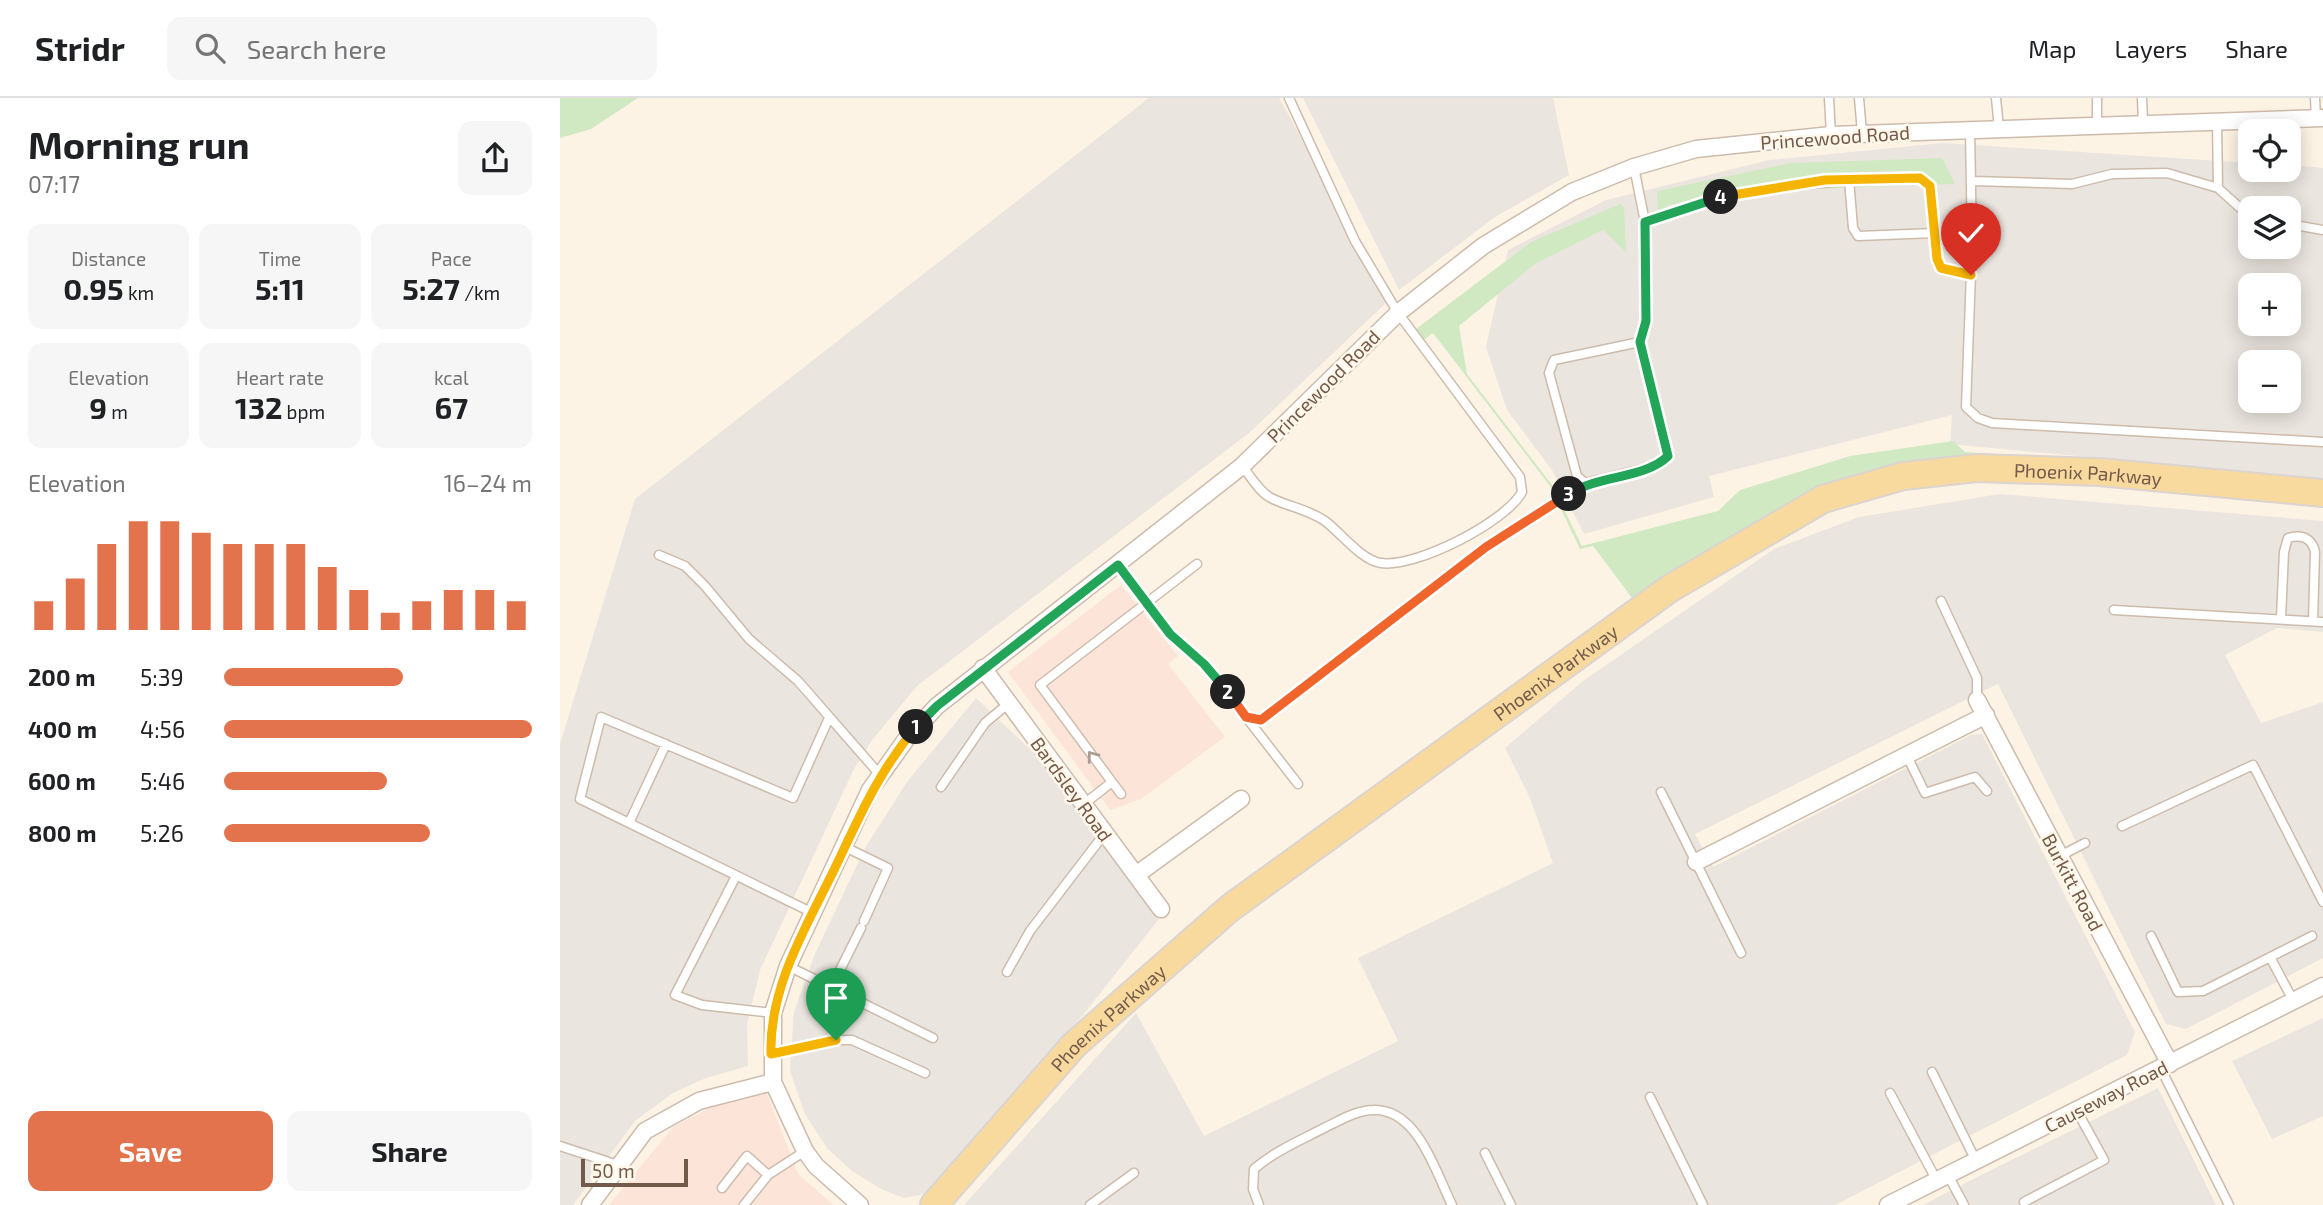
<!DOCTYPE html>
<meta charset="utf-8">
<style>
:root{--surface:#fff;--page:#f6f6f6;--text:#202124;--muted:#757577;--line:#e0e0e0;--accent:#e2734d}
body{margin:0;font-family:"Exo 2",sans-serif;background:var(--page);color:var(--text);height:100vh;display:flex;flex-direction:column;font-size:26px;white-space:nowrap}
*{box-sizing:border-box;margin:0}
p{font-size:23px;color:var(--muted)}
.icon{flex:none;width:38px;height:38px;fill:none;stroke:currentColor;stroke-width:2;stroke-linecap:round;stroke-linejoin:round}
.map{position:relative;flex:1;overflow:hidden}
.drawer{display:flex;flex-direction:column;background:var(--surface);width:560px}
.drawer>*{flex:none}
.fabs{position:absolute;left:1678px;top:21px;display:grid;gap:14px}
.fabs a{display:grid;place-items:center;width:63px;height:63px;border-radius:14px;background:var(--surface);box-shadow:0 4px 18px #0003;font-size:35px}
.scale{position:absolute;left:21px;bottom:18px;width:107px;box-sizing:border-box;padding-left:7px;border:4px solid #735a4b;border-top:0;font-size:19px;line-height:24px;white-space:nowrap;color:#735a4b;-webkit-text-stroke:5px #fef7ea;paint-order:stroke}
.pin{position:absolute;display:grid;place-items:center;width:60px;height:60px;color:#fff;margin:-72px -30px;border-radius:50% 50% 50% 0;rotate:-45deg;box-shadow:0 0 7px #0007}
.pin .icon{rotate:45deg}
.km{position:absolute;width:35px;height:35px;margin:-18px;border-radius:50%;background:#222;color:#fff;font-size:19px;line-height:35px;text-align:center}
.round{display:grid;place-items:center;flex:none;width:74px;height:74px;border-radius:14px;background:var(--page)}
.summary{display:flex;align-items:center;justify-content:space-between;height:119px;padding:0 28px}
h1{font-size:38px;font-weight:700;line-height:52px}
.figures{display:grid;grid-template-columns:repeat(3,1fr);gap:10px;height:119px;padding:7px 28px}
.figures div{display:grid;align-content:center;border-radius:14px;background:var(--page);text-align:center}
.figures b{font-size:30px;font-weight:700}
.figures small{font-size:19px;font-weight:400}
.figures p{font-size:19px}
.chart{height:196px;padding:14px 28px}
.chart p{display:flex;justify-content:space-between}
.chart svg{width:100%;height:126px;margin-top:7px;stroke:var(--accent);stroke-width:6}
.button{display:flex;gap:14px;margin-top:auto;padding:14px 28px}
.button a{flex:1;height:80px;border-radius:14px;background:var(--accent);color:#fff;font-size:28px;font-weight:700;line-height:80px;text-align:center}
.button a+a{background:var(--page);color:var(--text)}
ul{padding:0 28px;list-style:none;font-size:23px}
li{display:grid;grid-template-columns:112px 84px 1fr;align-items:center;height:52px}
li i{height:18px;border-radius:9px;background:var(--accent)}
header{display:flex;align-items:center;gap:42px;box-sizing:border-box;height:98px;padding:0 35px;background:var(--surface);border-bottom:2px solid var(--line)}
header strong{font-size:33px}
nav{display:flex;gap:38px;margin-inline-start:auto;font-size:24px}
.search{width:490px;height:63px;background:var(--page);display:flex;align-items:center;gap:18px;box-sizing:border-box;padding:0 24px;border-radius:14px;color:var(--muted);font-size:26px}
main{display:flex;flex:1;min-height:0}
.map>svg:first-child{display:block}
.commercial{fill:#fce4d8}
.industrial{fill:#ebe5df;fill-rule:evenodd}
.green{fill:#d1e9c3}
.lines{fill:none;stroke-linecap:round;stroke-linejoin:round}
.service-casing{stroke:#cdbbab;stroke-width:11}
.minor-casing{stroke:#cdbbab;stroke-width:19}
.primary-casing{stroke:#dbd4d0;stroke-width:30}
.service{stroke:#fff;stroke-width:8}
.minor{stroke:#fff;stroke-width:16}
.primary{stroke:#f8da9f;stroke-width:26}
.oneway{stroke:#ab9c93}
.split-1-casing{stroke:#fff;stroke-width:14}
.split-2-casing{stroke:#fff;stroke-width:14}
.split-3-casing{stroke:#fff;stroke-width:14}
.split-4-casing{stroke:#fff;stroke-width:14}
.split-5-casing{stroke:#fff;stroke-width:14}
.split-1{stroke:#f5b400;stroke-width:9}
.split-2{stroke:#22a559;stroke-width:9}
.split-3{stroke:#f0652b;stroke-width:9}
.split-4{stroke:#22a559;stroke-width:9}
.split-5{stroke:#f5b400;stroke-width:9}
.labels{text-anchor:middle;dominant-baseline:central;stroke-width:5;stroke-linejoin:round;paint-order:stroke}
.street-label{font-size:19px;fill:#735a4b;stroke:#fef7ea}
</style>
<header>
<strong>Stridr</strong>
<div class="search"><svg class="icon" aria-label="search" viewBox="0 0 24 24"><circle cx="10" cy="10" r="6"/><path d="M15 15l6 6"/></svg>Search here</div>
<nav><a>Map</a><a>Layers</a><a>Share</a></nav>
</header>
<main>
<section class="drawer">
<div class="summary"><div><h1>Morning run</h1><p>07:17</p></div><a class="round"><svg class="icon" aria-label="share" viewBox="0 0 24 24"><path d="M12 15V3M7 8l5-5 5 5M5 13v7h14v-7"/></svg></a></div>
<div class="figures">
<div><p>Distance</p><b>0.95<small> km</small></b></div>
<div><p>Time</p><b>5:11</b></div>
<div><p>Pace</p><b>5:27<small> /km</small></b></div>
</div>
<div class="figures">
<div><p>Elevation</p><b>9<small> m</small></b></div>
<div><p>Heart rate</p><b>132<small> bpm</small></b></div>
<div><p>kcal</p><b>67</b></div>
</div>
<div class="chart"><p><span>Elevation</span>16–24 m</p>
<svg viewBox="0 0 160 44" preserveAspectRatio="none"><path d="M5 44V34M15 44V26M25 44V14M35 44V6M45 44V6M55 44V10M65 44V14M75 44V14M85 44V14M95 44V22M105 44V30M115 44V38M125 44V34M135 44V30M145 44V30M155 44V34"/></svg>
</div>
<ul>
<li><b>200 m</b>5:39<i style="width:58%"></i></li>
<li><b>400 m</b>4:56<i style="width:100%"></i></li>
<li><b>600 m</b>5:46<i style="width:53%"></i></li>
<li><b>800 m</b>5:26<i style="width:67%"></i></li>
</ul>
<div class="button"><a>Save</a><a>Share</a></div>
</section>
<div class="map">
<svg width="1763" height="1107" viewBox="0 0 1763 1107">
<rect width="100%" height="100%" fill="#fcf3e4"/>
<path class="commercial" d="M561 487 618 558 608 566 665 639 581 701 550 712 448 574Z
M207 996 238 1076 274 1107H49L113 1029 166 1002Z"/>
<path class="industrial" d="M589 0H719L762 76 789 142 827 204 689 335 357 588 312 642 294 671 200 872 187 926 188 968 146 980 113 995 75 1023 13 1107H0V646L75 401Z
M743 0H993L1009 77 935 119 839 192Z
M1383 45 1690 65V72H1729V67L1763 70V381L1390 346 1392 317 1149 378 1154 399 1024 436 992 372 947 312 926 249 948 152 1046 102 1210 62ZM1690 110H1729V149H1690ZM1690 187H1729V226H1690ZM1690 264H1729V303H1690Z
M1440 396 1763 423V534L1717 530 1665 557 1701 625 1763 604V860L1626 931 1606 926 1438 586 1135 736 1153 769 1411 637 1422 636 1575 934 1567 957 1275 1107H404L576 915 644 1038 838 943 798 860 993 765 970 700 945 650 1023 583 1214 451 1299 419Z
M416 600 474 655 599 821 453 1005 370 1095 344 1100 321 1091 292 1073 267 1050 245 1016 230 973 234 914 254 858 305 750 347 684Z
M1763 920V1018L1712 1041 1672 963Z
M1598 990 1656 1107H1363L1425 1075Z"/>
<path class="green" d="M0 0H78L31 31 0 40Z
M1382 60 1395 86 1222 92 1219 82 1106 108 1108 118H1098L1097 93 1231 65Z
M1060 106 1064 109 1066 154 1043 132 976 165 899 228 907 276 992 387 1022 448 1158 413 1180 392 1290 358 1393 343 1405 354 1570 366 1340 374 1053 517 1072 500 1033 448 1020 451 990 388 873 235 861 244 856 231 971 144Z"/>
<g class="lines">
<g class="service-casing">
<path id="service" d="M1269 0 1271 37
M1299 0 1302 35
M1436 0 1439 31
M1537 0V27
M1582 0 1583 25
M1755 0 1756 20
M1657 24 1658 90
M1410 32 1412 147 1406 309 1418 320 1432 325 1763 344
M1074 69 1085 124V223L1080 244 1108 358 1099 367 1025 385 1017 378 989 275 994 262 1080 244
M1289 81 1293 130 1298 138 1375 135
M1413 83 1512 86 1552 76 1607 75 1658 90 1690 119
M1085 124C1175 89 1264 82 1360 80L1370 88 1377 161 1381 170 1411 177
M1729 126 1763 132
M682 368C690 377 699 394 711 400 729 409 748 411 765 423 781 435 801 462 821 465 856 470 946 424 962 394L960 379 838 215 795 143 729 0
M99 457 125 468 145 488 189 541 238 583 321 678
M558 467 610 536 644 566 686 619 701 622 926 449 1025 385
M1381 503 1417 580V602
M1554 512 1763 524
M1721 520 1724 454 1728 440C1742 436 1752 440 1755 454L1753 523
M686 619 738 686
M1347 658 1365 695 1415 679 1427 693
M552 684 561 696
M381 689 425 625 449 605
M1101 694 1181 855
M524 706 552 684 480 587 637 466
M69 725 106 646
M1562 728 1693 667 1763 804
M285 749 328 770 304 823
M1500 758 1525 745
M176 778 115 897 142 907 213 915
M253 815 20 701 41 619 233 700 269 620
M1591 838 1618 894 1643 893 1752 838
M1710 859 1734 904
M228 868 373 940
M447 874 470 833 545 735
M272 888 301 830
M211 955 276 942H292L365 975
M1601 971 1669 1107
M1372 974 1416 1063
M1330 995 1377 1083
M1090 999 1143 1107
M0 1048 61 1068
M925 1055 951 1107
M1388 1077 1404 1107
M162 1090 187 1058 208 1077
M1464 1104 1544 1062 1517 1013
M184 1107 208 1077 245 1053
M530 1107 574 1075
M699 1107 693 1091 694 1071C715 1053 739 1043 764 1030 779 1023 796 1012 814 1012 858 1011 876 1075 892 1107"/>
</g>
<g class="minor-casing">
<path id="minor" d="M423 570 601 811
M1417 602 1610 966
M1136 764 1426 617
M576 777 681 701
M30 1107 85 1033 139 1003 213 984
M300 1107 256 1068 245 1053 213 984V915L228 868 310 692 347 640 377 608 682 368 838 215 923 148 1012 94 1074 69 1136 51 1271 37 1763 20
M1328 1107 1763 888"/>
</g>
<g class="primary-casing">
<g id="primary">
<path id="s1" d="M374 1107 514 947 670 810 1109 491 1263 401 1343 378 1417 370 1539 374 1763 395"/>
</g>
</g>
<use href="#service" class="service"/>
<use href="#minor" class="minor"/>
<use href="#primary" class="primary"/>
</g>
<defs><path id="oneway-chevron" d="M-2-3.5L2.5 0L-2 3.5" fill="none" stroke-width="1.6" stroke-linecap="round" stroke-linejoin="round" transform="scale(1.75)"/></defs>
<use class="oneway" href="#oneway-chevron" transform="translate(532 658) rotate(-127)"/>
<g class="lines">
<g class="split-1-casing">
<path id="split-1" d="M276 942 211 956C209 890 245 831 273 774 299 720 317 676 356 629"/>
</g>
<g class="split-2-casing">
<path id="split-2" d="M356 629 377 608 558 467 610 536 644 566 668 594"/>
</g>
<g class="split-3-casing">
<path id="split-3" d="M668 594 686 619 701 622 926 449 1009 396"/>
</g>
<g class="split-4-casing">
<path id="split-4" d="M1009 396C1038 377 1085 381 1108 358L1080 244 1086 223 1085 124 1161 99"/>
</g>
<g class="split-5-casing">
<path id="split-5" d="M1161 99 1265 82 1360 80 1370 88 1377 161 1381 170 1411 177"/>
</g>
<use href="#split-1" class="split-1"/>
<use href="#split-2" class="split-2"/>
<use href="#split-3" class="split-3"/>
<use href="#split-4" class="split-4"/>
<use href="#split-5" class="split-5"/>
</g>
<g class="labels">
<g class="street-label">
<text transform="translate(1275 39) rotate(-4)">Princewood Road</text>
<text transform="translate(763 288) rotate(-45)">Princewood Road</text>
<text stroke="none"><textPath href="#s1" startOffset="1410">Phoenix Parkway</textPath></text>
<text stroke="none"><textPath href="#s1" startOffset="822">Phoenix Parkway</textPath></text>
<text transform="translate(512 691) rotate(54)">Bardsley Road</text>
<text transform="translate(1513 784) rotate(62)">Burkitt Road</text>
<text stroke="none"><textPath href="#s1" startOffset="256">Phoenix Parkway</textPath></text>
<text transform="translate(1546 998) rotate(-27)">Causeway Road</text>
</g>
</g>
</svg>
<div class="fabs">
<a><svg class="icon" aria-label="locate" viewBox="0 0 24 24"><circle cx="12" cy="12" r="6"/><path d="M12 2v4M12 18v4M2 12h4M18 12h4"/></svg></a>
<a><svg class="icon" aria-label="layers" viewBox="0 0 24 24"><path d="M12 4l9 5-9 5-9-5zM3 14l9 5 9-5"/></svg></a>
<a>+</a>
<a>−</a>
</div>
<div class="scale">50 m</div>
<div class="pin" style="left:276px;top:942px;background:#1e9e55"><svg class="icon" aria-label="arrive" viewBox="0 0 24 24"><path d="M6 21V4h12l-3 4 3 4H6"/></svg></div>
<div class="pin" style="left:1411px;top:177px;background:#d93025"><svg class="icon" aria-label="check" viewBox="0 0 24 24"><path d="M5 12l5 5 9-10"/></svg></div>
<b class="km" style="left:356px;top:629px">1</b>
<b class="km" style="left:668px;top:594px">2</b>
<b class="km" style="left:1009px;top:396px">3</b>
<b class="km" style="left:1161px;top:99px">4</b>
</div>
</main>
